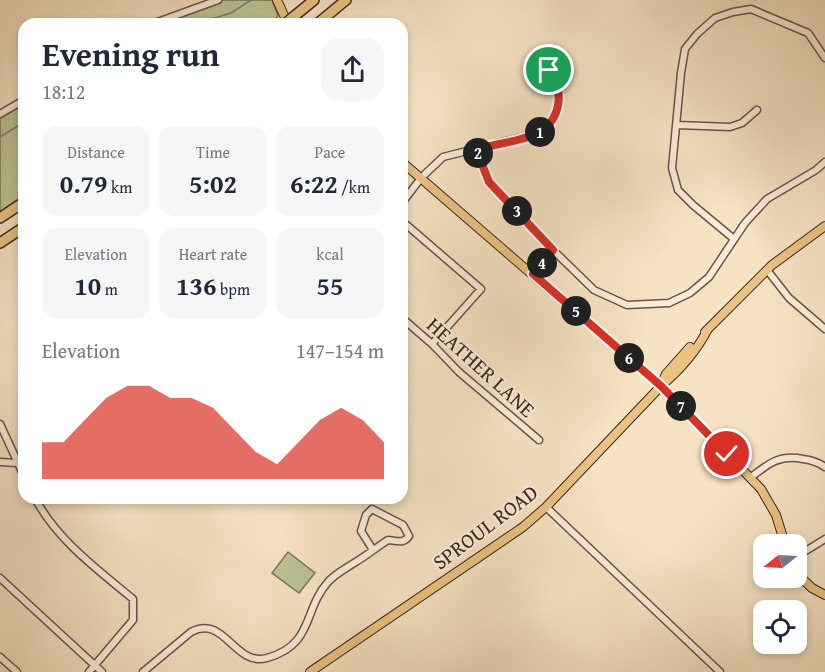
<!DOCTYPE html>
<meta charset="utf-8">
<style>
:root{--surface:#fff;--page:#f6f6f7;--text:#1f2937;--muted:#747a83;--accent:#d93025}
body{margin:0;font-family:"Gentium Book Plus",serif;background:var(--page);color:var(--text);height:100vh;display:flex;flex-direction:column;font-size:22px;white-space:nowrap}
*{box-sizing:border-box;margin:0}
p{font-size:20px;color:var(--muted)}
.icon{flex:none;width:33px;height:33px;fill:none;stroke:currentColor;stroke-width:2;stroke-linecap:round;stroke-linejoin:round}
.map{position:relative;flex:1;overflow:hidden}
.details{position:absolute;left:18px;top:18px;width:390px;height:486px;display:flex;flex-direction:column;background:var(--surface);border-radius:18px;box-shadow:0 3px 9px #0003}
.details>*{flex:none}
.needle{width:39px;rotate:252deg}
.buttons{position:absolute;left:753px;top:534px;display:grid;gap:12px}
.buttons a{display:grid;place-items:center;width:54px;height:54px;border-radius:12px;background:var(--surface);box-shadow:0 3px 9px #0003;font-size:30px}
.pin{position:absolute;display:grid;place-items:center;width:51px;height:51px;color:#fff;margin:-26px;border:3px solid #fff;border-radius:50%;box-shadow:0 2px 6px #0007}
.km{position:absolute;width:30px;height:30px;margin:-15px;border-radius:50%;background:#222;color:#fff;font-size:16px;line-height:30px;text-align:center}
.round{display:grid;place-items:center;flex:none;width:63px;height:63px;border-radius:18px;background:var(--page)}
.overview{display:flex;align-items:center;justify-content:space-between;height:102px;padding:0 24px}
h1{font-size:33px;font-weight:700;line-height:45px}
.stats{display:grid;grid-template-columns:repeat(3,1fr);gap:9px;height:102px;padding:6px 24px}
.stats div{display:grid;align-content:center;border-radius:15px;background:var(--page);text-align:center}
.stats b{font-size:26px;font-weight:700}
.stats small{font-size:16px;font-weight:400}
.stats p{font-size:16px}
.chart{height:168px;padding:12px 24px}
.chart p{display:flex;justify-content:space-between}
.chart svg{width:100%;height:108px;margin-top:6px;fill:var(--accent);opacity:.7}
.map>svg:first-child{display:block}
.green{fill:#bcc494;stroke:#7b7458;stroke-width:1.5}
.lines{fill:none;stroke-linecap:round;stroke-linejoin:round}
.stream{stroke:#77807d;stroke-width:1.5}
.minor-casing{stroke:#695447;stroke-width:9}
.major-casing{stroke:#3a251d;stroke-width:10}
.highway-casing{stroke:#3a251d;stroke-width:12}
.minor{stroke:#f9edd9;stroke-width:6}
.major{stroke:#ebc282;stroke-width:8}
.highway{stroke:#ebc282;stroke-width:9}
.highway-bridge-casing{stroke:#3a251d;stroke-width:12;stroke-linecap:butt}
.highway-bridge{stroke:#ebc282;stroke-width:9}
.route-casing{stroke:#fff;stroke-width:12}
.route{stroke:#d93025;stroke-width:8}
.labels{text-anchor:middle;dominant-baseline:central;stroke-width:4.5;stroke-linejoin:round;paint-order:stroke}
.street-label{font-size:21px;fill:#3a251d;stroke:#f9edd9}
</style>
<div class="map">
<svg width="825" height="672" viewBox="0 0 825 672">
<rect width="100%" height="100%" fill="#f6e3c4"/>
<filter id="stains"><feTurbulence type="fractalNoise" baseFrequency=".00333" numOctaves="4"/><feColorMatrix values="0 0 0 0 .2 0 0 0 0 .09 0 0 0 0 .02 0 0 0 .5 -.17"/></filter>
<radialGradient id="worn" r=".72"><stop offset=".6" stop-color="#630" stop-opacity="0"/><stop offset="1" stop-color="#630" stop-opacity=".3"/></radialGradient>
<path class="green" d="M223 0H272L278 16 271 24H152Z
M24 100V195L0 212V114Z
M288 552 315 573 299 593 272 573Z"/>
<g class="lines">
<path class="stream" d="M195 24 231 13 251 0
M0 137 24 122"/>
<g class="minor-casing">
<path id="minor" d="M152 24 218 0
M0 114 24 100
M677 125 730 127 742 123 757 110
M476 149 489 182 553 250 594 290 627 305 669 303 690 293 709 277 745 223 767 199 816 170 825 162
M402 203 421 178 443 157 538 133C560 115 567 94 549 70
M402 221 481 289 432 344
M734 239 693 205 678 190 672 168 681 73 685 49 697 34 715 18 733 12 751 9 808 33 825 58
M767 270 789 298 825 329
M533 274 553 250
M402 318 432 344 459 372 539 440
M0 424 24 476
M0 462 17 463 24 458
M750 478C768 464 779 454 803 459 811 460 818 462 825 467
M35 498C56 539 98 570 133 599V620L89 672
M546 507 720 672
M796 557 825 539
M0 578 102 672
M0 657 17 672
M143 672 191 632C225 614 234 667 267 658 314 645 303 610 328 582 335 574 345 569 354 563 366 556 377 547 388 540 397 541 404 544 409 536L403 525 372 509 366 515 361 531 373 550"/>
</g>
<g class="major-casing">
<path id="major" d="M277 0 288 24
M402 162 661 386 761 489 776 515 785 544
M705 332 772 265 825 226
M661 385 666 374 690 347
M796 573 812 588 825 595
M310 672 523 527 546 507 661 386C679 371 697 350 708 329"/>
</g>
<g class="highway-casing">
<path id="highway" d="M292 18 314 0
M317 24 346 0
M0 218 24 202
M0 243 24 227"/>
</g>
<use href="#minor" class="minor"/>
<use href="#major" class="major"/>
<use href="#highway" class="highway"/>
<g class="highway-bridge-casing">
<path id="highway-bridge" d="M285 24 292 18"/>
</g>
<use href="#highway-bridge" class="highway-bridge"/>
</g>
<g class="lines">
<g class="route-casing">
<path id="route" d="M549 70C564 90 562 117 540 132 528 140 492 145 476 149L489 182 553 250 533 274 661 386 727 454"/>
</g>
<use href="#route" class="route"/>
</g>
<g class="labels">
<g class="street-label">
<text transform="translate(481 367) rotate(42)">HEATHER LANE</text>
<text transform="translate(485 527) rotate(-37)">SPROUL ROAD</text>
</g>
</g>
<rect width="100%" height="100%" filter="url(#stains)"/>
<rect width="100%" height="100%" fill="url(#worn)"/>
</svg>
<div class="buttons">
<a><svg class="needle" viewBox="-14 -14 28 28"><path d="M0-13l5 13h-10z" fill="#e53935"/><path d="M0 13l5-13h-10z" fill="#747a83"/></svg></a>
<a><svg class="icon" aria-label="locate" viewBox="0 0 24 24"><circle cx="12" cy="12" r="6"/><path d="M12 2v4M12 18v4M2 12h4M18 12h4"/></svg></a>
</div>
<div class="pin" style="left:549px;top:70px;background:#1e9e55"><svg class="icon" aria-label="arrive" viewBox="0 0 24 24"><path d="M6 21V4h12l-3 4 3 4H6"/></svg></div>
<div class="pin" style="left:727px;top:454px;background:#d93025"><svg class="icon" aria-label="check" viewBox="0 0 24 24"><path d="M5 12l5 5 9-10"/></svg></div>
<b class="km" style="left:540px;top:132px">1</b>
<b class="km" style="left:478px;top:153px">2</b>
<b class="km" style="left:517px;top:211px">3</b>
<b class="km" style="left:542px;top:263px">4</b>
<b class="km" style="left:576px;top:311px">5</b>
<b class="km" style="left:629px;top:358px">6</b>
<b class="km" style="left:681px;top:406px">7</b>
<section class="details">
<div class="overview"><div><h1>Evening run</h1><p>18:12</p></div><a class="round"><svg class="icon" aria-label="share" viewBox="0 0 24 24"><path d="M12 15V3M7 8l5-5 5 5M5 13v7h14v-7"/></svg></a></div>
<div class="stats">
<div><p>Distance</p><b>0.79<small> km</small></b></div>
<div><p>Time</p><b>5:02</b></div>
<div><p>Pace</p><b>6:22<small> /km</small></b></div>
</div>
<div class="stats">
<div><p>Elevation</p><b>10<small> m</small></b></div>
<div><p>Heart rate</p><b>136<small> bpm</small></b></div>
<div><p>kcal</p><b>55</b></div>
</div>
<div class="chart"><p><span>Elevation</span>147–154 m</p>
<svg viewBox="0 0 160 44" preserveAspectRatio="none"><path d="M0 44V29L10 29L20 20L30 11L40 6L50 6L60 11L70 11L80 15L90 24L100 33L110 38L120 29L130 20L140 15L150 20L160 29V44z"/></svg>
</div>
</section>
</div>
